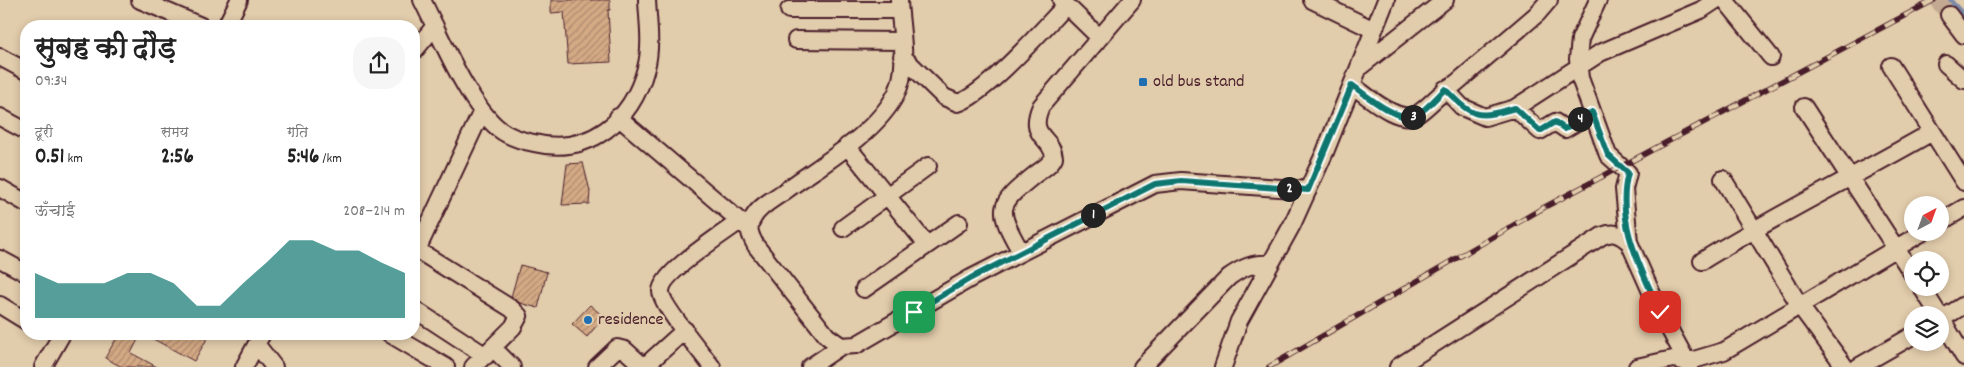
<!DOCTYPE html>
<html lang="hi">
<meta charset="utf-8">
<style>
:root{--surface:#fff;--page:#f6f6f6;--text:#222;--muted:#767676;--accent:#0f766e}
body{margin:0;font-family:Dekko,"Playpen Sans Deva",sans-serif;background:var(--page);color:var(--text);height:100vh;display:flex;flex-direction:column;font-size:19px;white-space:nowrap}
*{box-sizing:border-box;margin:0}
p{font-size:16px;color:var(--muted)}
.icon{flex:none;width:28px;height:28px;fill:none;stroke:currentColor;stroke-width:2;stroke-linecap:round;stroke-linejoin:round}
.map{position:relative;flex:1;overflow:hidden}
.panel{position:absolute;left:20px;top:20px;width:400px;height:320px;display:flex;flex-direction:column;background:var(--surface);border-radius:20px;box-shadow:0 2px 8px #0003}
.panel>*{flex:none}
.needle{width:32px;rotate:41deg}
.buttons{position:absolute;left:1904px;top:196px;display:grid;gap:10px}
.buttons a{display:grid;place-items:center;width:45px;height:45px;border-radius:50%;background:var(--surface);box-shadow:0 2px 8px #0003;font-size:25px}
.pin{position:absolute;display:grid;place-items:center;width:42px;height:42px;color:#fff;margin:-21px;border-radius:10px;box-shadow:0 2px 8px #0006}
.km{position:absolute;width:25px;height:25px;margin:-12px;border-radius:50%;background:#222;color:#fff;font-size:14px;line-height:25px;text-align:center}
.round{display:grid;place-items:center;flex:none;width:52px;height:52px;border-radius:20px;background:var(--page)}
.head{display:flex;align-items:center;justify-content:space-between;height:85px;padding:0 15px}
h1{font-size:28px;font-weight:700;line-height:38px}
.figures{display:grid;grid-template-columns:repeat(3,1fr);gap:8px;height:85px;padding:5px 15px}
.figures div{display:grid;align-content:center}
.figures b{font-size:21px;font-weight:700}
.figures small{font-size:14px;font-weight:400}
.figures p{font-size:14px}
.chart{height:140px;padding:10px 15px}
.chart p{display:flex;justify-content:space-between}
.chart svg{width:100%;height:90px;margin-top:5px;fill:var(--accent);opacity:.7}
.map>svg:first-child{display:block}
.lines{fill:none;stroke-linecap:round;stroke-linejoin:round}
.stream{stroke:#7b8aa7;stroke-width:4.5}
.building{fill:url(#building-hatch);stroke:#4a1f2b}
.minor-tunnel{stroke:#c3a991;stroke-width:16;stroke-dasharray:16 8;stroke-linecap:butt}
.minor-casing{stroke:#4a1f2b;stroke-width:20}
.minor{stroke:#e1ccab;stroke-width:16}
.rail-casing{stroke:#4a1f2b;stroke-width:5.5}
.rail{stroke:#e1ccab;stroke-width:4;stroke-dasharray:11;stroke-linecap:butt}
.route-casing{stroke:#fff;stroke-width:10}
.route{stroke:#0f766e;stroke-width:6}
.poi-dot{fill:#1f6fb2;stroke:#e1ccab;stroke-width:2}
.labels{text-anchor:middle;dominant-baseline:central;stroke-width:4.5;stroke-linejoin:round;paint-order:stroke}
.poi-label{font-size:18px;fill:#4a1f2b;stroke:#e1ccab;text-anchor:start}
</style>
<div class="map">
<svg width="1964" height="367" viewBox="0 0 1964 367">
<defs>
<pattern id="building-hatch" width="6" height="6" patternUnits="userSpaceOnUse" patternTransform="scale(1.25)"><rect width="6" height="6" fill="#d4aa85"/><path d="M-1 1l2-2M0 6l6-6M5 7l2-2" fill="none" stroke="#ae8a6d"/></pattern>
</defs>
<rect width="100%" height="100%" fill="#e1ccab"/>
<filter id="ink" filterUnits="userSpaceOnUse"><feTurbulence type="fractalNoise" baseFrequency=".02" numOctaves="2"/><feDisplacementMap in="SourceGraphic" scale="10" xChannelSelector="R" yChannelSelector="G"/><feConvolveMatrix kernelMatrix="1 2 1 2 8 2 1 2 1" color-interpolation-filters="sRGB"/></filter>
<g filter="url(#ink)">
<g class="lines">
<path class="stream" d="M1950 0 1964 15"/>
</g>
<path class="building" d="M551 0H610V10H608L611 62 568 64 564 12 551 13Z
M583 163 590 191 589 204 562 205 567 164Z
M520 265 547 272 538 308 520 303 511 297Z
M590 305 604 317 587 337 572 324Z
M119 334H141L131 353 157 367H122L105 358Z
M144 334H210L194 361Z"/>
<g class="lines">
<path class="minor-tunnel" d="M1937 0 1949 15"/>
<g class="minor-casing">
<path id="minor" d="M140 0 201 26
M422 0C441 37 468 104 499 129 508 136 523 141 534 143 589 156 632 121 646 68 652 46 648 22 647 0
M899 0C900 29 910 67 896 94 876 134 820 165 785 191 774 199 759 206 753 218 746 228 751 237 756 246L827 336 841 346 856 345 971 278 1155 184 1181 181 1308 190
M1061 0 1099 37
M1312 0 1374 30
M1598 0 1580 39 1578 59 1580 78 1608 155 1628 173 1624 189 1629 242
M1725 0 1771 57
M789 10H899
M1949 15 1964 35
M226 26 239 0
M796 40 901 41
M414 51 435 26
M902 56 944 97 958 103C986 94 1044 28 1066 5
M0 57 26 71
M1946 64 1964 80
M1361 66 1445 0
M1891 66 1964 182
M1352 85C1367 96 1401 127 1419 113 1432 104 1441 91 1455 84L1537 14 1549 0
M1445 89 1462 107 1485 117 1515 108 1600 53 1701 10 1716 0
M1804 107 1912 273
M1515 108 1540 131 1555 122 1565 129 1592 113
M0 117 26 131
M618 117 748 228
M847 146 927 245
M1723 179 1800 306 1845 367
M0 188 26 203
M1940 222 1964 208
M843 228 928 166
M414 248 512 309 519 316 513 327 473 367
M417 250 482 111
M1021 252C996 207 996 206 1037 173 1043 169 1051 164 1054 157 1052 136 1027 138 1041 106L1132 0
M0 259 26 273
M1702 261C1777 214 1856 176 1932 132
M1922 288 1939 315
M864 289 959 223
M0 305 26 321
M414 309 486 356
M1940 316 1964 357
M1940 320 1964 305
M390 334 446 367
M257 345 274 367
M493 348 512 367
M43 367 62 334
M244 367 262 334
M597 367 617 348 625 350 644 367
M644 367 685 330
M712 367C703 354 660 304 661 291 661 273 724 233 740 221
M810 367 841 346
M1142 367 1229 277C1243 267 1253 263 1270 264
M1223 367 1239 321 1292 225 1325 152 1386 0
M1398 367 1602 236C1614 231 1619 234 1629 242L1660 312 1690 367
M1637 367 1673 359 1687 362 1724 351 1923 232
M1858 367 1912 336"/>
</g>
<use href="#minor" class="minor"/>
<g class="rail-casing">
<path id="rail" d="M1269 367 1543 208 1934 0"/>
</g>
<use href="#rail" class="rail"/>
</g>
</g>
<g class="lines" filter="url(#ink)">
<g class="route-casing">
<path id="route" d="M914 312 971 278 1155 184 1181 181 1308 190 1352 85C1366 95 1399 124 1416 115 1426 110 1436 98 1445 89 1473 118 1477 119 1515 108L1540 131 1555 122 1565 129 1592 112 1608 155 1628 173C1615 222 1641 268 1660 312"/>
</g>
<use href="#route" class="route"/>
</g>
<g class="poi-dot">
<rect x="1138" y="77" width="10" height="10" rx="2.5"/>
<circle cx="588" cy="320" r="5"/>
</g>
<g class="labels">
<g class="poi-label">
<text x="1153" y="82">old bus stand</text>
<text x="598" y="320">residence</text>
</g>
</g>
</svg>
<div class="buttons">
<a><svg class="needle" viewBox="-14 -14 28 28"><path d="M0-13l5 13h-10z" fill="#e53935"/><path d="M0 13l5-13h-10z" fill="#767676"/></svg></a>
<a><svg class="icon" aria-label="locate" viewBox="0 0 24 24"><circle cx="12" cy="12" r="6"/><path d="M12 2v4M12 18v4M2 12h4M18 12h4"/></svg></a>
<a><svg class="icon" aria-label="layers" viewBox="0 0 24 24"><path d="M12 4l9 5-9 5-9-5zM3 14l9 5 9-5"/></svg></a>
</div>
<div class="pin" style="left:914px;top:312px;background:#1e9e55"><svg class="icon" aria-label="arrive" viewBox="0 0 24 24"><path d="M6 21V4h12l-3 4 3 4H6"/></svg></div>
<div class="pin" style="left:1660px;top:312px;background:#d93025"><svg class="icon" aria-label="check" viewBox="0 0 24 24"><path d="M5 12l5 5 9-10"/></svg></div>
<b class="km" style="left:1093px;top:215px">1</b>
<b class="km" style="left:1289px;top:189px">2</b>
<b class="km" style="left:1413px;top:117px">3</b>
<b class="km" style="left:1580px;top:119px">4</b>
<section class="panel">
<div class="head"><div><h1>सुबह की दौड़</h1><p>09:34</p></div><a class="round"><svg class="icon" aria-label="share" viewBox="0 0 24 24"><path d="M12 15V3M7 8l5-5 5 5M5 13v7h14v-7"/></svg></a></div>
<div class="figures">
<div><p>दूरी</p><b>0.51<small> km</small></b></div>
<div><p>समय</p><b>2:56</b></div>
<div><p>गति</p><b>5:46<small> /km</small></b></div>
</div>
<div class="chart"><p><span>ऊँचाई</span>208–214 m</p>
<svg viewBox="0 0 160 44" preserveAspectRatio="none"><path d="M0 44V22L10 27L20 27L30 27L40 22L50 22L60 27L70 38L80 38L90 27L100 17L110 6L120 6L130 11L140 11L150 17L160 22V44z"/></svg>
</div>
</section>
</div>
